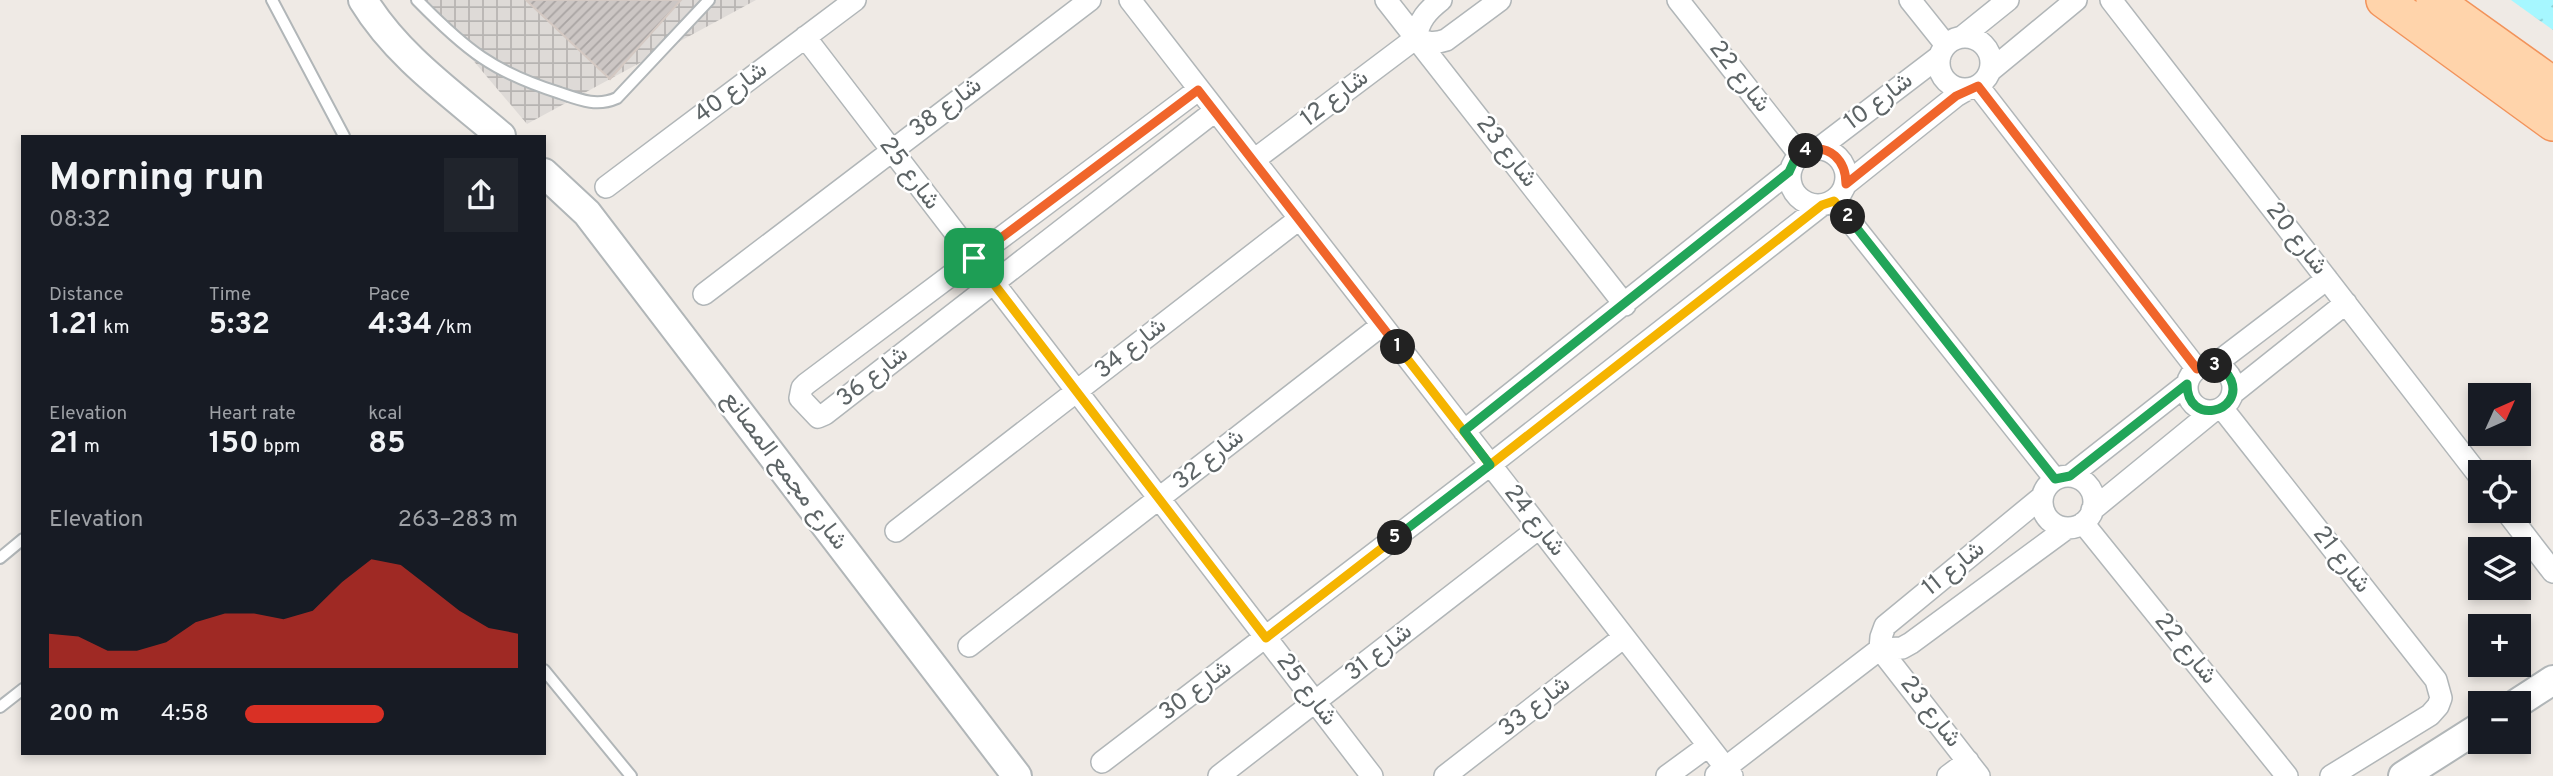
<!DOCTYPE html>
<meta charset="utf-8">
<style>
:root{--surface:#171b24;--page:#20242c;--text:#f1f3f6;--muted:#9ea1a6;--accent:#d93025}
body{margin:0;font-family:Overpass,Vazirmatn,sans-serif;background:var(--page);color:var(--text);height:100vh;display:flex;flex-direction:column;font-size:26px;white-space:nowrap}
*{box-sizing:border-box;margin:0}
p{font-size:23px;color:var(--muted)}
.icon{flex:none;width:38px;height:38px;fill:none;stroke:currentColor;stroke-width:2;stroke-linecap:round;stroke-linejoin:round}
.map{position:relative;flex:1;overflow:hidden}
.sheet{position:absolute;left:21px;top:135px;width:525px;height:620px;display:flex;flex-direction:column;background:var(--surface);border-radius:0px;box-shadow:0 4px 10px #0003}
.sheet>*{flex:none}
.needle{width:46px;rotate:45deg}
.controls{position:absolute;left:2468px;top:383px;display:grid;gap:14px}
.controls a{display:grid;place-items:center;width:63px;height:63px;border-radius:0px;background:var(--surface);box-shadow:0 4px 10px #0003;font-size:35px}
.pin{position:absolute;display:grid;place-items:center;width:60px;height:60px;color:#fff;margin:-30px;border-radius:14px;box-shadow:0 4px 10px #0006}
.km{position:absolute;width:35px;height:35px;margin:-18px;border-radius:50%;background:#222;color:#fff;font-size:19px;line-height:35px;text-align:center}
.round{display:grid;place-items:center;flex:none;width:74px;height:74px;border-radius:0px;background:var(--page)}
.summary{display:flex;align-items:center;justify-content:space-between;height:119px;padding:0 28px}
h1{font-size:38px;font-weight:700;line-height:52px}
.figures{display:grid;grid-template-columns:repeat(3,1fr);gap:10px;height:119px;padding:7px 28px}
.figures div{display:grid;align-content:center}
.figures b{font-size:30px;font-weight:700}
.figures small{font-size:19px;font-weight:400}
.figures p{font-size:19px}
.chart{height:196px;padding:14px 28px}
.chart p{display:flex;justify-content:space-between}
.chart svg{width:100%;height:126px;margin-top:7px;fill:var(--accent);opacity:.7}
ul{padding:0 28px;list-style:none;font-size:23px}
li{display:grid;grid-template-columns:112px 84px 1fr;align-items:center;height:52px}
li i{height:18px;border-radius:9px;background:var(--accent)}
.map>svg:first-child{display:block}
.industrial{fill:url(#industrial-grid)}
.water{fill:url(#water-ripples)}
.building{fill:url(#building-hatch);stroke:#d4c9c3;stroke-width:2}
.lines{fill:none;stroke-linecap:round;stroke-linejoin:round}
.service-casing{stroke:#b1b6b8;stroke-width:14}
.minor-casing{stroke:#b1b6b8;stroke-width:24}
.tertiary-casing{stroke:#b1b6b8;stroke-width:32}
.primary-casing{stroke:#f2935b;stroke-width:38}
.service{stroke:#fff;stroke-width:10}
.minor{stroke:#fff;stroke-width:21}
.tertiary{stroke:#fff;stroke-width:28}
.primary{stroke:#ffd4ab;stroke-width:35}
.split-1-casing{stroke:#fff;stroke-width:14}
.split-2-casing{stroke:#fff;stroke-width:14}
.split-3-casing{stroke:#fff;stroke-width:14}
.split-4-casing{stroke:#fff;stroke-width:14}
.split-5-casing{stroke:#fff;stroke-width:14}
.split-6-casing{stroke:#fff;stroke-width:14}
.split-1{stroke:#f0652b;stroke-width:9}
.split-2{stroke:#f5b400;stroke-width:9}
.split-3{stroke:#22a559;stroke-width:9}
.split-4{stroke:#f0652b;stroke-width:9}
.split-5{stroke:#22a559;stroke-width:9}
.split-6{stroke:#f5b400;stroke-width:9}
.labels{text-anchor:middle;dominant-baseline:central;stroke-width:5;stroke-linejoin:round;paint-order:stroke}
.street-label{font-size:24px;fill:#5d6466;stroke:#fff}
</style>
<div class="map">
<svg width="2553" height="776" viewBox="0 0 2553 776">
<defs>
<pattern id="industrial-grid" width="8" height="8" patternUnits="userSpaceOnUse" patternTransform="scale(1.75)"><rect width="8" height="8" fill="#dedad7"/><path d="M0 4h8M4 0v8" fill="none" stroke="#b7b4b2"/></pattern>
<pattern id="water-ripples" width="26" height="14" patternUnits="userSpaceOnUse" patternTransform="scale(1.75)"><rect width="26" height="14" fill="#a6f7ff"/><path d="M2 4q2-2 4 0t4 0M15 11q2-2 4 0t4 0" fill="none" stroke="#8accd2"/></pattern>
<pattern id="building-hatch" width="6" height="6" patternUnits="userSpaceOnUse" patternTransform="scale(1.75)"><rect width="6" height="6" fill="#ccc6c4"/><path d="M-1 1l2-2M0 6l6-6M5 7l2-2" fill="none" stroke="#a9a4a3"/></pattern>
</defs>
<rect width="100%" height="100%" fill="#efeae5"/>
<path class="industrial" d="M422 0H756L527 124Z"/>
<path class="water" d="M2511 0H2553V30Z"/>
<path class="building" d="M526 0H681L610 79Z"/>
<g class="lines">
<g class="service-casing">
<path id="service" d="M272 0 344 136
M417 0C466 50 493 72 560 93 580 100 597 107 617 98L709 0
M0 558 23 539
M544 670 631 776
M0 707 23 689"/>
</g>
<g class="minor-casing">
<path id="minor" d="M1130 0 1732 776
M1386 0 1625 305
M1678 0 1800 155
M1910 0 1946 45
M2111 0 2480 477
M805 37 1372 776
M1962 37 2008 0
M1939 63a26 26 0 1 1 52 0a26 26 0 1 1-52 0Z
M1416 38C1427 43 1434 44 1446 40L1500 0
M1990 71 2076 0
M1978 86 2197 369
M1198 90 806 384 802 388 800 398 818 417 825 414 1215 111
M1790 177a28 28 0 1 1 56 0a28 28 0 1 1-56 0Z
M1818 149 1940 56
M1254 160 1416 38C1419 20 1427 11 1441 0
M1846 184 1956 96 1968 89
M606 187 855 0
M1834 201 2055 479
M704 294 1090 0
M2214 365 2327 279
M2187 388a23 23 0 1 1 46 0a23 23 0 1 1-46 0Z
M2233 393 2346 303
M2222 408 2436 680 2441 698 2438 706 2430 715 2331 776
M1464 431 1789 172
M2070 476 2187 384
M2042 502a26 26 0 1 1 52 0a26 26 0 1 1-52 0Z
M2092 510 2213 411
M2506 511 2553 572
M2083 523 2287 776
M896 531 1299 219
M969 646 1382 325
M1880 649 1881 637 1885 626 2042 497
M1880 649 1979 776
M1102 762 1490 465 1822 205
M1716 775 1880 649 1902 648 1911 643 2067 528
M1219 776 1539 528
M1445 776 1624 637
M1667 776 1708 746
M1948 776 1968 761"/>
</g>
<g class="tertiary-casing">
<path id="tertiary" d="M363 0C397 56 452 94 501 136
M544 173 587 213 1017 776
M2516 704 2553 680
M2403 776 2480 727"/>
</g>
<g class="primary-casing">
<path id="primary" d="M2384 0 2553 123
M2434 0 2553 85"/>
</g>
<use href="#service" class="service"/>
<use href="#minor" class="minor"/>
<use href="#tertiary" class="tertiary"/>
<use href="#primary" class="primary"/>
</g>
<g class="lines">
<g class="split-1-casing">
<path id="split-1" d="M974 258 1198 90 1398 347"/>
</g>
<g class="split-2-casing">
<path id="split-2" d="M1398 347 1490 465 1822 205 1834 201 1848 217"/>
</g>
<g class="split-3-casing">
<path id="split-3" d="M1848 217 2055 479 2070 476 2187 384C2187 427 2244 412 2231 380 2228 373 2223 368 2215 366"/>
</g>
<g class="split-4-casing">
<path id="split-4" d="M1806 151C1830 143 1846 161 1846 184L1956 96 1978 86 2197 369 2208 365 2215 366"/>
</g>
<g class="split-5-casing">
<path id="split-5" d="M1395 538 1490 465 1464 431 1789 172 1795 159 1806 151"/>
</g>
<g class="split-6-casing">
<path id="split-6" d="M974 258 1266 638 1395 538"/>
</g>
<use href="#split-1" class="split-1"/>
<use href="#split-2" class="split-2"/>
<use href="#split-3" class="split-3"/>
<use href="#split-4" class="split-4"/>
<use href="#split-5" class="split-5"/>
<use href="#split-6" class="split-6"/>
</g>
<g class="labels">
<g class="street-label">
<text transform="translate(1739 77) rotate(52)">شارع 22</text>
<text transform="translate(731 93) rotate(-37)">شارع 40</text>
<text transform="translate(1335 99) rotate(-37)">شارع 12</text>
<text transform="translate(1879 102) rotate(-37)">شارع 10</text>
<text transform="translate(946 108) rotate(-37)">شارع 38</text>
<text transform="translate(1506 152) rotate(52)">شارع 23</text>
<text transform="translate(909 174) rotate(53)">شارع 25</text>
<text transform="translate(2296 239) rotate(52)">شارع 20</text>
<text transform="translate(1131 349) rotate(-38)">شارع 34</text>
<text transform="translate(873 377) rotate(-38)">شارع 36</text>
<text transform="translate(1209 460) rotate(-38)">شارع 32</text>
<text transform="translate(784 471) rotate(53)">شارع مجمع المصانع</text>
<text transform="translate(1534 521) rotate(52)">شارع 24</text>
<text transform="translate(2341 560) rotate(52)">شارع 21</text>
<text transform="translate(1954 569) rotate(-39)">شارع 11</text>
<text transform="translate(2185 649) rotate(51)">شارع 22</text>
<text transform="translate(1379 653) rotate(-38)">شارع 31</text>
<text transform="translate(1306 690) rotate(53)">شارع 25</text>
<text transform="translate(1196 691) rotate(-37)">شارع 30</text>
<text transform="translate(1535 707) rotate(-38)">شارع 33</text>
<text transform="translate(1930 712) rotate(52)">شارع 23</text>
</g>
</g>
</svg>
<div class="controls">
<a><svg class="needle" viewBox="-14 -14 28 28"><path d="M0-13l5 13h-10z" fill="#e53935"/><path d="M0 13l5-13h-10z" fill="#9ea1a6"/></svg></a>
<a><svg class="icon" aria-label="locate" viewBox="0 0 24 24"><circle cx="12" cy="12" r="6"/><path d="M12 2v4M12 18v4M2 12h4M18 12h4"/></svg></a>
<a><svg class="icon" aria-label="layers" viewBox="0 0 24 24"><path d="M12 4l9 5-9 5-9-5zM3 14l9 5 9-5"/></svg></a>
<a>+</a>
<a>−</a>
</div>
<div class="pin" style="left:974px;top:258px;background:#1e9e55"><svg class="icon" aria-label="arrive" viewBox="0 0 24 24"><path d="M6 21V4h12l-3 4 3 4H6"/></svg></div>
<b class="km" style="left:1398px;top:347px">1</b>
<b class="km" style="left:1848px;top:217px">2</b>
<b class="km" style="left:2215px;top:366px">3</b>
<b class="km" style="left:1806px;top:151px">4</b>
<b class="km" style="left:1395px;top:538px">5</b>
<section class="sheet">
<div class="summary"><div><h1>Morning run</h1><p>08:32</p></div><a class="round"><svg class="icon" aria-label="share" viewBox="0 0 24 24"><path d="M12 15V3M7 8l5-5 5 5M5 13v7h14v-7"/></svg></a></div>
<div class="figures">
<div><p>Distance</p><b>1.21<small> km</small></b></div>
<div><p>Time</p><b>5:32</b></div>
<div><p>Pace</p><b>4:34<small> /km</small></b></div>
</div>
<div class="figures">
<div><p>Elevation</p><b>21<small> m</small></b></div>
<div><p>Heart rate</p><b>150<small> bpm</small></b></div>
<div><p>kcal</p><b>85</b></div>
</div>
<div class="chart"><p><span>Elevation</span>263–283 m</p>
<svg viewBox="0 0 160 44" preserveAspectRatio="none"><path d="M0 44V32L10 33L20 38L30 38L40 35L50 28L60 25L70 25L80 27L90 24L100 14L110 6L120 8L130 16L140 24L150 30L160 32V44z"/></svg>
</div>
<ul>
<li><b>200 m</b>4:58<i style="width:51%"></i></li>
</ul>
</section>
</div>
